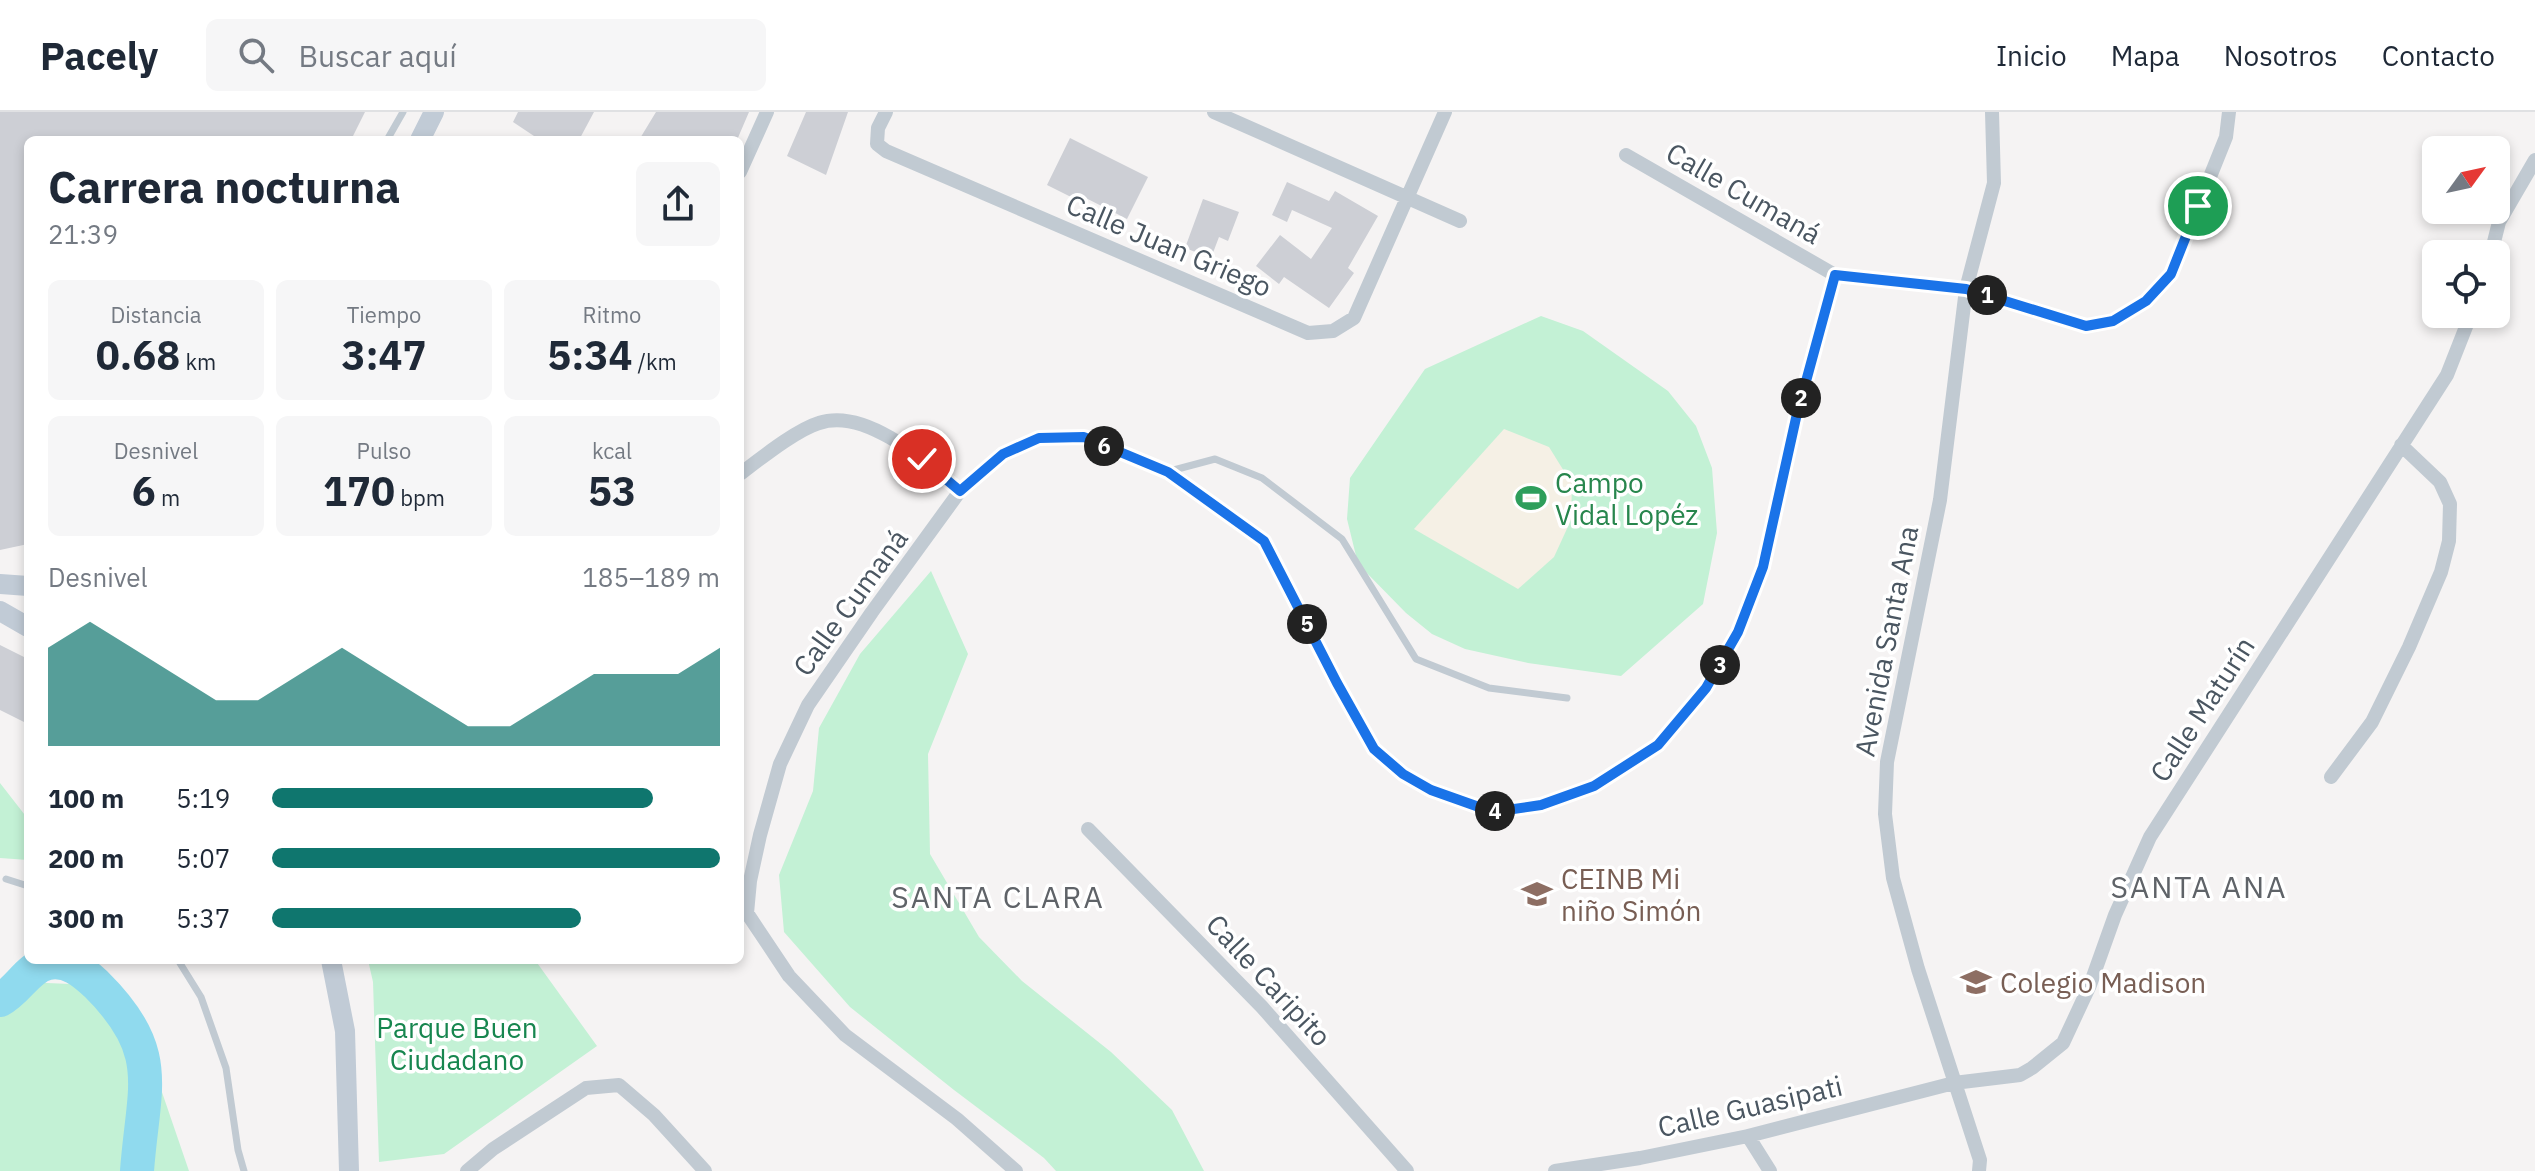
<!DOCTYPE html>
<html lang="es">
<meta charset="utf-8">
<style>
:root{--surface:#fff;--page:#f6f6f7;--text:#1f2937;--muted:#747a83;--line:#e0e1e3;--accent:#0f766e}
body{margin:0;font-family:"IBM Plex Sans",sans-serif;background:var(--page);color:var(--text);height:100vh;display:flex;flex-direction:column;font-size:30px;white-space:nowrap}
*{box-sizing:border-box;margin:0}
p{font-size:26px;color:var(--muted)}
.icon{flex:none;width:44px;height:44px;fill:none;stroke:currentColor;stroke-width:2;stroke-linecap:round;stroke-linejoin:round}
.map{position:relative;flex:1;overflow:hidden}
.details{position:absolute;left:24px;top:24px;width:720px;height:828px;display:flex;flex-direction:column;background:var(--surface);border-radius:12px;box-shadow:0 4px 12px #0003}
.details>*{flex:none}
.needle{width:52px;rotate:57deg}
.buttons{position:absolute;left:2422px;top:24px;display:grid;gap:16px}
.buttons a{display:grid;place-items:center;width:88px;height:88px;border-radius:12px;background:var(--surface);box-shadow:0 4px 12px #0003;font-size:40px}
.pin{position:absolute;display:grid;place-items:center;width:68px;height:68px;color:#fff;margin:-34px;border:4px solid #fff;border-radius:50%;box-shadow:0 2px 8px #0007}
.km{position:absolute;width:40px;height:40px;margin:-20px;border-radius:50%;background:#222;color:#fff;font-size:22px;line-height:40px;text-align:center}
.round{display:grid;place-items:center;flex:none;width:84px;height:84px;border-radius:12px;background:var(--page)}
.headline{display:flex;align-items:center;justify-content:space-between;height:136px;padding:0 24px}
h1{font-size:44px;font-weight:800;line-height:60px}
.stats{display:grid;grid-template-columns:repeat(3,1fr);gap:12px;height:136px;padding:8px 24px}
.stats div{display:grid;align-content:center;border-radius:12px;background:var(--page);text-align:center}
.stats b{font-size:40px;font-weight:800}
.stats small{font-size:22px;font-weight:400}
.stats p{font-size:22px}
.chart{height:224px;padding:16px 24px}
.chart p{display:flex;justify-content:space-between}
.chart svg{width:100%;height:144px;margin-top:8px;fill:var(--accent);opacity:.7}
ul{padding:0 24px;list-style:none;font-size:26px}
li{display:grid;grid-template-columns:128px 96px 1fr;align-items:center;height:60px}
li i{height:20px;border-radius:10px;background:var(--accent)}
header{display:flex;align-items:center;gap:48px;box-sizing:border-box;height:112px;padding:0 40px;background:var(--surface);border-bottom:2px solid var(--line)}
header strong{font-size:38px}
nav{display:flex;gap:44px;margin-inline-start:auto;font-size:28px}
.search{width:560px;height:72px;background:var(--page);display:flex;align-items:center;gap:20px;box-sizing:border-box;padding:0 28px;border-radius:12px;color:var(--muted);font-size:30px}
.map>svg:first-child{display:block}
.green{fill:#c3f1d5}
.sand{fill:#f5f0e5}
.lines{fill:none;stroke-linecap:round;stroke-linejoin:round}
.river{stroke:#90daee;stroke-width:34}
.building{fill:#cdcfd5}
.lane{stroke:#c1cad2;stroke-width:7}
.street{stroke:#c1cad2;stroke-width:14}
.secondary{stroke:#c1cbd6;stroke-width:20}
.route-casing{stroke:#fff;stroke-width:16}
.route{stroke:#1a73e8;stroke-width:10}
.labels{text-anchor:middle;dominant-baseline:central;stroke-width:7;stroke-linejoin:round;paint-order:stroke}
.street-label{font-size:28px;fill:#4a5661;stroke:#fff}
.leisure-label{font-size:28px;fill:#27864d;stroke:#fff;text-anchor:start}
.education-label{font-size:28px;fill:#785e54;stroke:#fff;text-anchor:start}
.park-label{font-size:28px;fill:#17864f;stroke:#fff}
.neighbourhood-label{font-size:30px;letter-spacing:2px;fill:#5f6368;stroke:#fff}
</style>
<header>
<strong>Pacely</strong>
<div class="search"><svg class="icon" aria-label="search" viewBox="0 0 24 24"><circle cx="10" cy="10" r="6"/><path d="M15 15l6 6"/></svg>Buscar aquí</div>
<nav><a>Inicio</a><a>Mapa</a><a>Nosotros</a><a>Contacto</a></nav>
</header>
<div class="map">
<svg width="2535" height="1059" viewBox="0 0 2535 1059">
<rect width="100%" height="100%" fill="#f5f3f3"/>
<path class="green" d="M1541 204 1583 219 1668 279 1696 314 1712 356 1717 421 1703 492 1621 564 1528 551 1465 537 1432 522 1406 501 1358 452 1347 407 1350 366 1425 257Z
M931 459 968 542 928 642 930 742 979 825 1022 869 1111 940 1172 998 1204 1059H1056L1044 1046 954 978 850 895 784 820 779 763 813 679 819 616 860 542Z
M0 671 28 707V748L0 746Z
M368 848H535L597 934 444 1042 379 1050 373 870Z
M0 869 94 873 141 919 189 1059H0Z"/>
<path class="sand" d="M1504 317 1549 335 1572 372 1571 408 1554 445 1518 477 1414 417Z"/>
<g class="lines">
<path class="river" d="M0 888C18 879 28 855 48 851 68 847 83 860 96 872 165 940 143 975 137 1059"/>
</g>
<path class="building" d="M0 0H365L351 28H28V432L0 438Z
M518 0H594L579 28H540L513 10Z
M656 0H749L737 28H639Z
M806 0H848L826 63 787 44Z
M1070 26 1148 65 1127 107 1076 81 1073 86 1047 73Z
M1287 70 1329 89 1335 79 1378 104 1348 156 1354 161 1329 196 1284 165 1279 172 1256 154 1280 123 1311 147 1332 116 1292 98 1287 110 1272 103Z
M1203 87 1239 100 1228 129 1219 125 1211 146 1185 136Z
M0 533 28 547V612L0 598Z"/>
<g class="lines">
<path class="lane" d="M387 28 403 0
M1170 359 1215 347 1262 366 1342 427 1416 547 1489 576 1567 586
M6 767 28 774
M178 848 201 885 226 956 238 1038 244 1059"/>
<path class="street" d="M886 0 878 16 877 32 886 39 1308 221 1333 219 1354 206 1445 0
M1214 0 1460 109
M1626 43 1835 163 1966 177 2086 214 2113 209 2146 189 2171 162 2226 25 2229 0
M740 60 767 0
M2491 142 2499 110 2535 48
M740 362C760 347 796 318 819 311 866 295 926 350 960 379
M2331 665 2372 610 2409 535 2441 460 2449 429 2450 392 2440 370 2401 333
M1088 717 1262 895 1407 1059
M1748 1024 1770 1059
M467 1059 493 1037 586 976 619 973 654 1003 705 1059
M1016 1059 957 1007 845 923 789 864 747 801 750 769 760 723 780 652 808 593 872 500 960 379 1003 342 1039 326 1084 325 1168 360 1264 429 1337 571 1374 637 1403 662 1431 678 1493 700 1541 693 1594 674 1658 633 1706 576 1738 520 1763 455 1796 306 1835 163
M1555 1059 1640 1046 1748 1024 1954 971 2020 963 2032 956 2063 931 2090 873 2115 803 2150 725 2447 263 2471 202
M1979 1059 1980 1048 1918 857 1893 766 1885 702 1887 650 1940 388 1966 177 1994 71 1992 0"/>
<path class="secondary" d="M420 28 434 0
M0 472 28 474
M0 499 28 515
M331 848 345 919 349 1059"/>
</g>
<g class="lines">
<g class="route-casing">
<path id="route" d="M922 347 960 379 1003 342 1039 326 1084 325 1168 360 1264 429 1337 571 1374 637 1403 662 1431 678 1493 700 1541 693 1594 674 1658 633 1706 576 1738 520 1763 455 1796 306 1835 163 1966 177 2086 214 2113 209 2146 189 2171 162 2198 94"/>
</g>
<use href="#route" class="route"/>
</g>
<defs>
<g id="stadium-bare" transform="scale(2.4)"><path d="M0-5a6.5 5 0 1 0 0 10a6.5 5 0 1 0 0-10ZM-3.5-1.8h7v3.6h-7Z" fill="#2e9e5b" stroke="#fff" stroke-width="2.5" paint-order="stroke"/></g>
<g id="school-bare" transform="scale(2.4)"><path d="M0-5L7-2L0 1L-7-2ZM-4 1L0 2.5L4 1V4Q0 6-4 4Z" fill="#8d6e63" stroke="#fff" stroke-width="2.5" paint-order="stroke"/></g>
</defs>
<g fill-rule="evenodd">
<use href="#stadium-bare" x="1531" y="386"/>
<use href="#school-bare" x="1537" y="782"/>
<use href="#school-bare" x="1976" y="870"/>
</g>
<g class="labels">
<g class="street-label">
<text transform="translate(1744 81) rotate(30)">Calle Cumaná</text>
<text transform="translate(1169 133) rotate(23)">Calle Juan Griego</text>
<text transform="translate(850 490) rotate(-54)">Calle Cumaná</text>
<text transform="translate(1886 529) rotate(-79)">Avenida Santa Ana</text>
<text transform="translate(2202 597) rotate(-57)">Calle Maturín</text>
<text transform="translate(1269 868) rotate(47)">Calle Caripito</text>
<text transform="translate(1750 994) rotate(-13)">Calle Guasipati</text>
</g>
<g class="leisure-label">
<text x="1555" y="370">Campo<tspan x="1555" dy="32">Vidal Lopéz</tspan></text>
</g>
<g class="education-label">
<text x="1561" y="766">CEINB Mi<tspan x="1561" dy="32">niño Simón</tspan></text>
<text x="2000" y="870">Colegio Madison</text>
</g>
<g class="park-label">
<text x="457" y="915">Parque Buen<tspan x="457" dy="32">Ciudadano</tspan></text>
</g>
<g class="neighbourhood-label">
<text x="2199" y="774">SANTA ANA</text>
<text x="998" y="784">SANTA CLARA</text>
</g>
</g>
</svg>
<div class="buttons">
<a><svg class="needle" viewBox="-14 -14 28 28"><path d="M0-13l5 13h-10z" fill="#e53935"/><path d="M0 13l5-13h-10z" fill="#747a83"/></svg></a>
<a><svg class="icon" aria-label="locate" viewBox="0 0 24 24"><circle cx="12" cy="12" r="6"/><path d="M12 2v4M12 18v4M2 12h4M18 12h4"/></svg></a>
</div>
<div class="pin" style="left:2198px;top:94px;background:#1e9e55"><svg class="icon" aria-label="arrive" viewBox="0 0 24 24"><path d="M6 21V4h12l-3 4 3 4H6"/></svg></div>
<div class="pin" style="left:922px;top:347px;background:#d93025"><svg class="icon" aria-label="check" viewBox="0 0 24 24"><path d="M5 12l5 5 9-10"/></svg></div>
<b class="km" style="left:1987px;top:183px">1</b>
<b class="km" style="left:1801px;top:286px">2</b>
<b class="km" style="left:1720px;top:553px">3</b>
<b class="km" style="left:1495px;top:699px">4</b>
<b class="km" style="left:1307px;top:512px">5</b>
<b class="km" style="left:1104px;top:334px">6</b>
<section class="details">
<div class="headline"><div><h1>Carrera nocturna</h1><p>21:39</p></div><a class="round"><svg class="icon" aria-label="share" viewBox="0 0 24 24"><path d="M12 15V3M7 8l5-5 5 5M5 13v7h14v-7"/></svg></a></div>
<div class="stats">
<div><p>Distancia</p><b>0.68<small> km</small></b></div>
<div><p>Tiempo</p><b>3:47</b></div>
<div><p>Ritmo</p><b>5:34<small> /km</small></b></div>
</div>
<div class="stats">
<div><p>Desnivel</p><b>6<small> m</small></b></div>
<div><p>Pulso</p><b>170<small> bpm</small></b></div>
<div><p>kcal</p><b>53</b></div>
</div>
<div class="chart"><p><span>Desnivel</span>185–189 m</p>
<svg viewBox="0 0 160 44" preserveAspectRatio="none"><path d="M0 44V14L10 6L20 14L30 22L40 30L50 30L60 22L70 14L80 22L90 30L100 38L110 38L120 30L130 22L140 22L150 22L160 14V44z"/></svg>
</div>
<ul>
<li><b>100 m</b>5:19<i style="width:85%"></i></li>
<li><b>200 m</b>5:07<i style="width:100%"></i></li>
<li><b>300 m</b>5:37<i style="width:69%"></i></li>
</ul>
</section>
</div>
